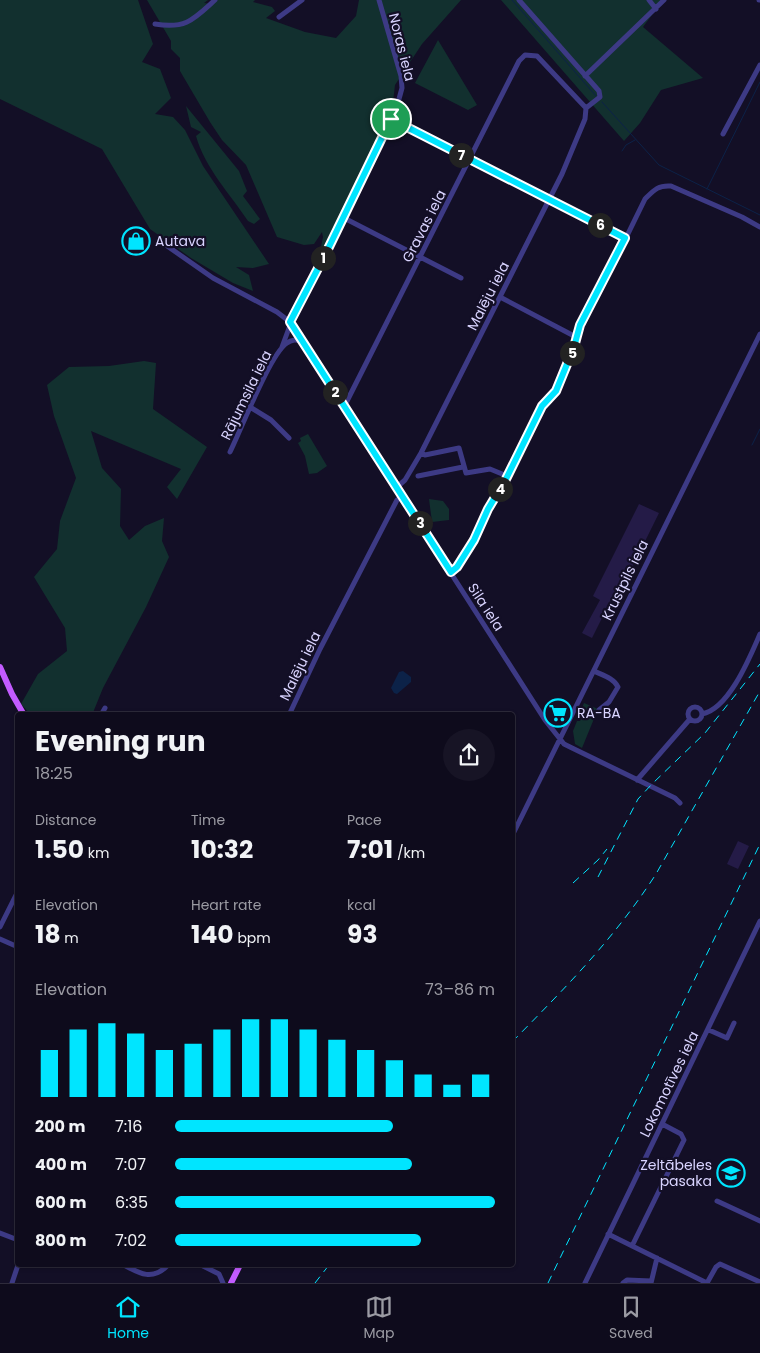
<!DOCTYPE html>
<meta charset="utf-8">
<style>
:root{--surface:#0e0b1c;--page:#171425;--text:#f1f3f6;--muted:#9b9ba3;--line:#2e2b3b;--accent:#00e5ff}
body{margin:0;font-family:Poppins,sans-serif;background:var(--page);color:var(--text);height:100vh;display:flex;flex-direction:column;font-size:19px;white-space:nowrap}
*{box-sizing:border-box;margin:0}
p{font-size:16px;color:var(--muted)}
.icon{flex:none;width:28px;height:28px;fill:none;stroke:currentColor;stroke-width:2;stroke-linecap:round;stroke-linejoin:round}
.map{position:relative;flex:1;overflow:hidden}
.side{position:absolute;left:15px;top:712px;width:500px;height:555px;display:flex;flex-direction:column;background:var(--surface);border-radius:5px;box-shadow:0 1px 4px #0004,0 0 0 1px var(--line)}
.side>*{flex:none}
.pin{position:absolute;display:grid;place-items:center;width:42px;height:42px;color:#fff;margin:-21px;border:2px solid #fff;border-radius:50%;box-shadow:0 1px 5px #0007}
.km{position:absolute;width:25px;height:25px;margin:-12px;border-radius:50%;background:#222;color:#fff;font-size:14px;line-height:25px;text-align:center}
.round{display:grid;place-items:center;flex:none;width:52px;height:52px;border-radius:26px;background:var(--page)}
.summary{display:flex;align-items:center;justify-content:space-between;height:85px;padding:0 20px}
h1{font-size:28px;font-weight:700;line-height:38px}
.stats{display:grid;grid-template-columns:repeat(3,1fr);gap:8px;height:85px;padding:5px 20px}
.stats div{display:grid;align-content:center}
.stats b{font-size:25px;font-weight:700}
.stats small{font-size:14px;font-weight:400}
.stats p{font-size:14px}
.chart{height:140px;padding:10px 20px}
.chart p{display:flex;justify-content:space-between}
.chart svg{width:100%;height:90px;margin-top:5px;stroke:var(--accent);stroke-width:6}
ul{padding:0 20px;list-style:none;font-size:16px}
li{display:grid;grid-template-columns:80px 60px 1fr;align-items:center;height:38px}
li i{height:12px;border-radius:6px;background:var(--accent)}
.tabs{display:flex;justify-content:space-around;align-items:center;height:70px;border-top:1px solid var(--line);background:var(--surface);font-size:14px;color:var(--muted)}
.tabs a{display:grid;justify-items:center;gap:2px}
.tabs .on{color:var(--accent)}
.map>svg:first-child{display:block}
.green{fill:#12302f}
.water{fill:#0c2248}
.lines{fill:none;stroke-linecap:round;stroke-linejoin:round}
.stream{stroke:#0c2248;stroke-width:1}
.building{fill:#241b47}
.minor{stroke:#3d3a85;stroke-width:5}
.major{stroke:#c25bff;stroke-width:6}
.rail{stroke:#00e5ff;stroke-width:1;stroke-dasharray:8 6;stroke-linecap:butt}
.route-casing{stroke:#fff;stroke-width:10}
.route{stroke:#00e5ff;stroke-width:6}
.labels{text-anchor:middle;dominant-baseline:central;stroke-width:4.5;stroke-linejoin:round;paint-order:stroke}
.street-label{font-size:14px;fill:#d9d4ff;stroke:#130f26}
.poi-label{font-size:14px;fill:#d9d4ff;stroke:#130f26;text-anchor:start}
</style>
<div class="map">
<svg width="760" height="1283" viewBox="0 0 760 1283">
<rect width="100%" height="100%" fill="#130f26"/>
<path class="green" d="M0 0H138L153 44 142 62 160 69 171 98 155 114 173 117 185 130 203 166 269 264 253 268 236 267 249 275 253 291 233 283 191 258 150 229 102 149 0 99Z
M147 0H208L204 3 213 4 218 0H255L253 2 272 7 275 11 266 18 305 32 336 38 356 16 359 0H461L422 44 395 85 391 119 327 253 320 252 323 237 322 232 314 244 304 245 277 237 246 165 222 140 210 122 180 71V58L171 49V41Z
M501 0H663L643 27 703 78 661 90 640 123 624 141Z
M438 40 477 105 468 110 415 83Z
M186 106 239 171 247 191 243 196 260 219 254 224 248 221C230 194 205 168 196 136L201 132 191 127Z
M144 361 156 363 153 409 207 447 177 499 167 487 181 469 91 431 102 468 121 489 120 526 129 540 145 526 164 518 162 541 169 557 146 607 103 688 92 715H31L21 704 38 674 67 651 65 628 34 577 57 549 60 521 76 478 54 416 47 385 69 367 109 366Z
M308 434 327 466 317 473 309 474 305 456 298 443 301 441 300 438Z
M429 499 443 501 449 509V520L432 522Z
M584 703 598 709 582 748 575 744 573 731 577 721H580L583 715 580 713Z"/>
<path class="water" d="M403 671 411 677V682L397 694 394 693 391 688 399 672Z"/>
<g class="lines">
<path class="stream" d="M512 0 596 96
M602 102 659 165 760 215
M622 151 626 145 635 140
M707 189 760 82
M752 445 760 429"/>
</g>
<path class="building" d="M639 504 659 513 608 616 604 614 592 638 582 633 600 600 593 596Z
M738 841 749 846 738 869 727 864Z"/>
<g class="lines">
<path class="minor" d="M519 0 599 91 600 97 586 108
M649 0 656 9
M759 0H760
M279 17 302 0
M155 24C186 29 193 20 215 0
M585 76 664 0
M391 119 625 239
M723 134 760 65
M344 218 461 278
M160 241 213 278 277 312 290 322 545 720 564 744 570 747 675 798 680 803
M500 297 576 337
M282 347 299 301 327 253 399 99 402 88 401 76 379 0
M250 407 271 420 289 438
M344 407 519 61 525 55 537 56 586 108
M230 452C241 430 270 354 287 343 292 339 296 340 302 341
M421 453 425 455 459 448 466 473 490 469 507 476
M418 476 463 467
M397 487 405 480 421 453 562 174 585 119 586 108
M451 572 457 567 473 540 487 509 506 479 542 406 556 391 571 355 580 325 598 295 645 199C654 190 658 185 671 186L742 217 760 227
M594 671C602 675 614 678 618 687L609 702 599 710
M688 714a7 7 0 1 1 14 0a7 7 0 1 1-14 0Z
M702 714C729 709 750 657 760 634
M101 715 105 708
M289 715 320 649 397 500 403 496
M637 780 690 719
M512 836 760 334
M0 927 18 891
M0 939 18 947
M709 1030 727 1038 734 1023
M717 1201 760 1221
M0 1233 18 1240
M608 1234 707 1283
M632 1246 684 1140 681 1134 662 1124
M124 1265C140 1274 153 1281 168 1265
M201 1265 219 1274 223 1283
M12 1283 18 1265
M585 1283 760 921
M623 1283 627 1280 651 1281
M651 1283 657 1258
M707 1283 716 1267 720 1264 760 1282"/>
<path class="major" d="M0 667 12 694 24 715
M231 1283 240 1265"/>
<path class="rail" d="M598 877 638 799 652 784 705 733 760 664
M573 883 598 860 607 849
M512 1042C566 987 614 939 656 874L760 691
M315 1283 329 1265
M548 1283 760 844"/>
</g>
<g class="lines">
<g class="route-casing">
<path id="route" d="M391 119 625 238 580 325 574 347 556 391 542 406 506 479 488 509 474 540 457 567 451 572 290 322 326 253Z"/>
</g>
<use href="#route" class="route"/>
</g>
<defs>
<g id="shop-ring" transform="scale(1.4375)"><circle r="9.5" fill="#130f26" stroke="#00e5ff" stroke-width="1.5"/><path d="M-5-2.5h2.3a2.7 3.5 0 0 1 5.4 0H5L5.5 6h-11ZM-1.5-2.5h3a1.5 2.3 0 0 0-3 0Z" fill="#00e5ff"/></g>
<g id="supermarket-ring" transform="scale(1.4375)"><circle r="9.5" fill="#130f26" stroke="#00e5ff" stroke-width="1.5"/><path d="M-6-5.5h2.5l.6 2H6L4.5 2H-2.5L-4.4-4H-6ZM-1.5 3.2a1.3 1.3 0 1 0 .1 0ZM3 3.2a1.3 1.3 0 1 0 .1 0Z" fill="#00e5ff"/></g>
<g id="school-ring" transform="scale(1.4375)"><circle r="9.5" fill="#130f26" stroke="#00e5ff" stroke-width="1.5"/><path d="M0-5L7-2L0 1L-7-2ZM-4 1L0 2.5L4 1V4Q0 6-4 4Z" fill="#00e5ff"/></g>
</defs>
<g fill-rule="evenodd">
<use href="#shop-ring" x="136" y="241"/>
<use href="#supermarket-ring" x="558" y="713"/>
<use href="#school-ring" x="731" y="1173"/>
</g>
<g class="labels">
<g class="street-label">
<text transform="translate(402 47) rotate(76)">Noras iela</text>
<text transform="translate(424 226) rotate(-63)">Gravas iela</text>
<text transform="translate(488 296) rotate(-63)">Malēju iela</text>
<text transform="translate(246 395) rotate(-64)">Rājumsila iela</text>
<text transform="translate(625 580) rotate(-64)">Krustpils iela</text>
<text transform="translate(486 607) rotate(57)">Sila iela</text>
<text transform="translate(300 666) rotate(-64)">Malēju iela</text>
<text transform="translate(669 1084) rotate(-64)">Lokomotīves iela</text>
</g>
<g class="poi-label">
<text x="155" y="241">Autava</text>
<text x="577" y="713">RA-BA</text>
<text x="712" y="1165" text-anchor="end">Zeltābeles<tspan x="712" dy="16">pasaka</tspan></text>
</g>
</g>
</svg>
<div class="pin" style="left:391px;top:119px;background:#1e9e55"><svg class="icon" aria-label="arrive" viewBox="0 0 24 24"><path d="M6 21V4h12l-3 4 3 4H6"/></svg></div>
<b class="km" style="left:323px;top:258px">1</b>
<b class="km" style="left:335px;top:392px">2</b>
<b class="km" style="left:420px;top:523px">3</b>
<b class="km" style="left:500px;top:489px">4</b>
<b class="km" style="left:572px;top:353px">5</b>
<b class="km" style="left:600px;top:225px">6</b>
<b class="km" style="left:461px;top:155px">7</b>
<section class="side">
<div class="summary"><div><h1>Evening run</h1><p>18:25</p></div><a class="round"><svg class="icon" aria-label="share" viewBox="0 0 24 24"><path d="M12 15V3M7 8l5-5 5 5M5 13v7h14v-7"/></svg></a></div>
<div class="stats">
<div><p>Distance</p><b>1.50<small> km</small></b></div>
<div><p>Time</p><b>10:32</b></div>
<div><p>Pace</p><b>7:01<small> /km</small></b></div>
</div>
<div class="stats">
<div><p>Elevation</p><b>18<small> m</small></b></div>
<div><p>Heart rate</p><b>140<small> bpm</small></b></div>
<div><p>kcal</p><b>93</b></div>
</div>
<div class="chart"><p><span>Elevation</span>73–86 m</p>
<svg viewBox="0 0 160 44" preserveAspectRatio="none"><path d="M5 44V21M15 44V11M25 44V8M35 44V13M45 44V21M55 44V18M65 44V11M75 44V6M85 44V6M95 44V11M105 44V16M115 44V21M125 44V26M135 44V33M145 44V38M155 44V33"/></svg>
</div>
<ul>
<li><b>200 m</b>7:16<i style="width:68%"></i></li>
<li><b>400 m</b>7:07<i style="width:74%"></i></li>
<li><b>600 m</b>6:35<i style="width:100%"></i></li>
<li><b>800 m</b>7:02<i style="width:77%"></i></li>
</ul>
</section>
</div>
<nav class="tabs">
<a class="on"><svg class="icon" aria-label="home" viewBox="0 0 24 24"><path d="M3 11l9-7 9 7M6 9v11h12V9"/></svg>Home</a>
<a><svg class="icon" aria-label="map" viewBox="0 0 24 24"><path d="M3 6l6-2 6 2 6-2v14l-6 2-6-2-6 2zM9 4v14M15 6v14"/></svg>Map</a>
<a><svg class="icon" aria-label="saved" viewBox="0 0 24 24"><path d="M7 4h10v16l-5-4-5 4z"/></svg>Saved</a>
</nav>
